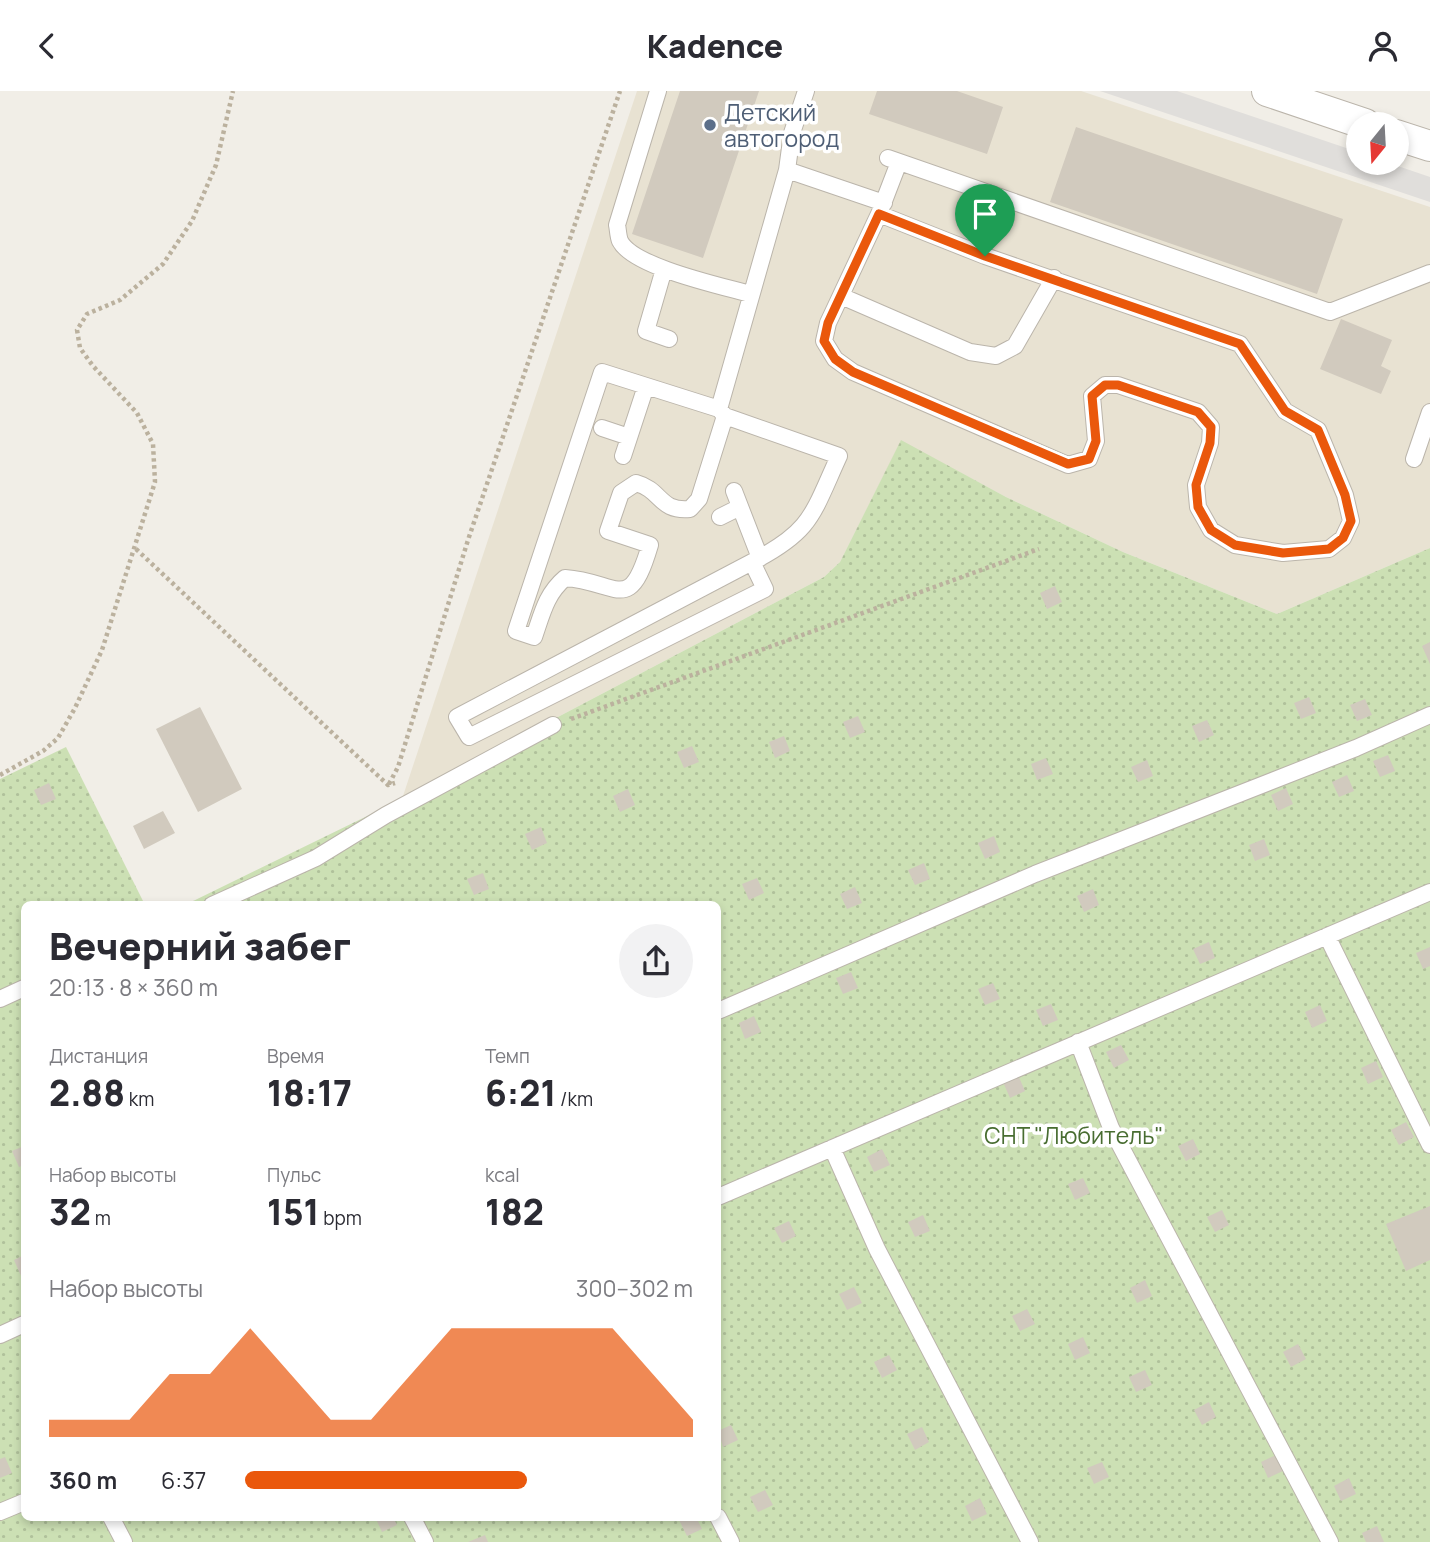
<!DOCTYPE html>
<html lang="ru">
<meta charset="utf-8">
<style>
:root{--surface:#fff;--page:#f2f2f3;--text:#2b2b33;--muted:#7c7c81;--accent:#ea580c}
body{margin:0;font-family:Manrope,sans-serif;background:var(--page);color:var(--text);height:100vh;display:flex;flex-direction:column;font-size:26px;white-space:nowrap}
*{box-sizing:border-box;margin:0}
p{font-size:23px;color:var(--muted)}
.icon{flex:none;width:38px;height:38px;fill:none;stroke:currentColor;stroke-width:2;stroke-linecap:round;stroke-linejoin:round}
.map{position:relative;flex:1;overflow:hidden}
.side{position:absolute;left:21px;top:810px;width:700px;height:620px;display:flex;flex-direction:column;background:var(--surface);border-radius:10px;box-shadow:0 4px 10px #0003}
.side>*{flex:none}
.needle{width:46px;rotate:198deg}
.tools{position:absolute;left:1346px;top:21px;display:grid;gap:14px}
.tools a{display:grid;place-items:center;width:63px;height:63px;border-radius:50%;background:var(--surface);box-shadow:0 4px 10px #0003;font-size:35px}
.pin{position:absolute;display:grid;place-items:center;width:60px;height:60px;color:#fff;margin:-72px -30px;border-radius:50% 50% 50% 0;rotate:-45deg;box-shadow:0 0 7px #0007}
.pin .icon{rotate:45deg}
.round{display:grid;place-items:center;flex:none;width:74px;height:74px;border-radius:37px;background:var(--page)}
.head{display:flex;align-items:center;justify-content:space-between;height:119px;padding:0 28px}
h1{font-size:38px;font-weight:800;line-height:52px}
.metrics{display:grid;grid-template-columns:repeat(3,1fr);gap:10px;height:119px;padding:7px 28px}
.metrics div{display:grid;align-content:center}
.metrics b{font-size:35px;font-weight:800}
.metrics small{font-size:19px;font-weight:400}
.metrics p{font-size:19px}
.chart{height:196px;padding:14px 28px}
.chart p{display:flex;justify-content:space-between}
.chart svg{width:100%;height:126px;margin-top:7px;fill:var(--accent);opacity:.7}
ul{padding:0 28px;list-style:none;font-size:23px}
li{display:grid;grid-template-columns:112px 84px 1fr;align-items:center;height:52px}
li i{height:18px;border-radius:9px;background:var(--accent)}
header{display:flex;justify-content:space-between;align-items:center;height:91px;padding:0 28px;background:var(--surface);font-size:32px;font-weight:800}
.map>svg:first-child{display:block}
.education{fill:#e8e2d2}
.garden{fill:url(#garden-dots)}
.parking{fill:#e0dedb}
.building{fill:#d1cabe}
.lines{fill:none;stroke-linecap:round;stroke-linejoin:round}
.lane-casing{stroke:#bbb5ab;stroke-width:18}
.street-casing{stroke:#bbb5ab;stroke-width:32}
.path{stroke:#bbb19e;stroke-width:4.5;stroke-dasharray:3.5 3.5;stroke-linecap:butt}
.lane{stroke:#fff;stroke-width:16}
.street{stroke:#fff;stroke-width:30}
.route-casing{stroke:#fff;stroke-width:14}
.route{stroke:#ea580c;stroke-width:9}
.service-dot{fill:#5c6f8a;stroke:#fff;stroke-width:2.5}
.labels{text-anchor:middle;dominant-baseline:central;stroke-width:7;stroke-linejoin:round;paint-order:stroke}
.service-label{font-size:23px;fill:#4e5e75;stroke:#fff;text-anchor:start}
.park-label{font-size:23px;fill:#486d31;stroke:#fff}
</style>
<header><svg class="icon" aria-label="back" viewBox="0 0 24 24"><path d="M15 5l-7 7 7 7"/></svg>Kadence<svg class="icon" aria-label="person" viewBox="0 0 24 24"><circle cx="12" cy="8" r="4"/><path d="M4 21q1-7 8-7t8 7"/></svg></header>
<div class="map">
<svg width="1430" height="1451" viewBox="0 0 1430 1451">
<defs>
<pattern id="garden-dots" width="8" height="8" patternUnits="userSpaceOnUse" patternTransform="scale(1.75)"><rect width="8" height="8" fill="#cce0b4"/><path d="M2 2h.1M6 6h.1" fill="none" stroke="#b0c19b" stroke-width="1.8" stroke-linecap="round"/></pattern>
</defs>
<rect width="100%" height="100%" fill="#f1eee7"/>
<path class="education" d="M637 0H1081L1430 116V457L1277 523 1123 461 1006 406 901 350 840 471 824 486 402 708Z"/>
<path class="garden" d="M901 349 1006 406 1123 461 1277 523 1430 457V1451H0V688L66 656 145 814H24V1426H718V814H185L402 708 824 486 840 471Z"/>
<path class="parking" d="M1100 0H1177L1358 61V72H1389L1430 86V111Z"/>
<path class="building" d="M680 0H759L703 167 632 143Z
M877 0H957L1003 16 987 63 869 23Z
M1076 36 1343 128 1317 203 1050 111Z
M1341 228 1392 249 1381 275 1391 280 1381 303 1320 278Z
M1055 495 1062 511 1047 518 1040 502Z
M1430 551V573L1422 555Z
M1309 606 1316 622 1301 628 1294 612Z
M1365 608 1372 624 1357 630 1350 614Z
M200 616 242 698 198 721 156 638Z
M858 625 865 641 850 647 843 631Z
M1207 629 1214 644 1199 651 1192 635Z
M784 645 790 660 775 667 769 651Z
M692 655 699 671 684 677 677 661Z
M1388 664 1395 680 1380 686 1373 670Z
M1046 667 1053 683 1037 689 1031 673Z
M1147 669 1153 685 1138 691 1131 676Z
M1347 684 1354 700 1339 706 1332 691Z
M49 692 56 708 41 714 34 699Z
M1286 697 1293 713 1278 720 1271 704Z
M628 698 635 714 620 721 613 705Z
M163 720 175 742 144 758 133 735Z
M541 736 547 752 532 759 525 743Z
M994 745 1000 761 985 768 978 752Z
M1264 748 1270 764 1255 770 1249 754Z
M924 772 930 788 915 794 908 779Z
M483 782 489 798 474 804 467 788Z
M757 787 764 802 749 809 742 793Z
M855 796 862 812 847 818 840 803Z
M1093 798 1099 814 1084 821 1077 805Z
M1209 851 1215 867 1200 873 1193 858Z
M1430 856V875L1423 878 1416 862Z
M851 881 858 897 843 903 836 887Z
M993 892 1000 908 985 914 978 898Z
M1051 913 1058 929 1043 935 1036 919Z
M1320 914 1327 930 1312 937 1305 921Z
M754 925 761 941 745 948 739 932Z
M1121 954 1129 969 1114 977 1106 961Z
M1376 970 1383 986 1368 993 1361 977Z
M1018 984 1025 1000 1010 1007 1003 991Z
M1406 1031 1414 1046 1399 1054 1391 1039Z
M1193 1048 1200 1063 1186 1070 1178 1055Z
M24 1055V1074L19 1076 12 1060Z
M882 1058 890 1074 874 1081 867 1066Z
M1083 1087 1090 1102 1075 1109 1068 1093Z
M1430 1115V1169L1406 1180 1386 1133Z
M1222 1119 1229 1134 1215 1141 1207 1126Z
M923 1124 930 1140 915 1146 908 1131Z
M789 1130 796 1145 782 1152 774 1137Z
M24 1164V1183L21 1185 14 1169Z
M1145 1189 1152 1205 1137 1212 1130 1197Z
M854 1196 862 1212 847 1219 839 1203Z
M1027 1218 1035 1233 1020 1240 1012 1225Z
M1083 1246 1090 1262 1075 1269 1068 1253Z
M1298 1253 1306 1268 1291 1276 1283 1261Z
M889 1264 897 1279 882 1287 874 1271Z
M1145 1279 1152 1294 1136 1301 1129 1286Z
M1209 1311 1216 1326 1202 1334 1194 1319Z
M731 1334 738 1349 723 1356 718 1340Z
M922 1336 929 1351 915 1359 907 1343Z
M1276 1364 1283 1380 1268 1387 1261 1371Z
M5 1366 12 1382 0 1387V1368Z
M1102 1371 1109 1386 1094 1393 1087 1377Z
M1349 1387 1356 1403 1341 1410 1334 1395Z
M765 1399 773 1414 758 1421 750 1406Z
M980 1407 987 1423 972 1430 965 1415Z
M375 1426H393L397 1434 382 1441Z
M686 1426H696L702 1438 687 1445 679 1429Z
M1377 1435 1384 1451H1366L1362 1442Z
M485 1444 488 1451H468Z"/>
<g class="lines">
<g class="lane-casing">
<path id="lane" d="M658 0 617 134C618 138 618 145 620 150 633 176 722 195 750 203
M888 67 1330 221 1430 182
M787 79 884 112
M879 123 985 165 1240 253 1285 320 1318 339 1345 404 1351 430 1343 447 1329 458 1283 462 1235 454 1211 439 1198 416 1196 394 1210 352 1211 336 1198 321 1118 294H1105L1092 305 1096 350 1089 368 1068 374 853 281 835 268 824 250 828 232 879 123 899 71
M664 178 646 240 669 248
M841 205 970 261 996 265 1015 255 1054 187
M719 318 787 79 792 42 806 0
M725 325 699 408 690 418C659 421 662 399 636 392L621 402 608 440 650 454C629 525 619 491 565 487 546 503 542 523 534 546L516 540 602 281 719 318 725 325 839 365C812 424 812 440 752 471L457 626 469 646 765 498 752 471
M602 337 629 346
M623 365 646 295
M1414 368 1430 321
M734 400 760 467
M720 426 740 416
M212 814 316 767 386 724 553 634
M1327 845 1430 1054
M0 908 24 897
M718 920 1035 783 1356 657 1430 624
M1078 951 1111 1037 1330 1451
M832 1057 877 1158 1030 1451
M718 1106 1430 801
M0 1244 24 1233
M0 1421 24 1411
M111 1426 124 1451
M412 1426 425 1451
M718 1426 731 1451"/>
</g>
<g class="street-casing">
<path id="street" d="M1267 0 1365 33
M1396 44 1430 55"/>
</g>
<path class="path" d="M136 458 388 694 395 692
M571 628 1039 458
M0 684 43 660 58 647 75 617 102 559 155 391 153 353 137 322 93 275 80 257 77 239 87 223 120 209 163 173 192 130 216 74 233 0
M389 693 398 676 468 449 620 0"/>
<use href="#lane" class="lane"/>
<use href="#street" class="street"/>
</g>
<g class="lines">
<g class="route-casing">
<path id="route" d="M879 123 985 165 1240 253 1285 320 1318 339 1345 404 1351 430 1343 447 1329 458 1283 462 1235 454 1211 439 1198 416 1196 394 1210 352 1211 336 1198 321 1118 294H1105L1092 305 1096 350 1089 368 1068 373 853 281 835 268 824 250 828 232Z"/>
</g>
<use href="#route" class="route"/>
</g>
<circle class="service-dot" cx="710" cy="34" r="7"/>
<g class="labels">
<g class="service-label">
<text x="724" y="21">Детский<tspan x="724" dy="26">автогород</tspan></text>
</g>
<g class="park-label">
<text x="1074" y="1044">СНТ "Любитель"</text>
</g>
</g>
</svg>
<div class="tools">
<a><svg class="needle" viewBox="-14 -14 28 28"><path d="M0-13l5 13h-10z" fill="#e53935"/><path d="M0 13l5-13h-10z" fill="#7c7c81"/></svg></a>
</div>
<div class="pin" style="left:985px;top:165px;background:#1e9e55"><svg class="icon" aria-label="arrive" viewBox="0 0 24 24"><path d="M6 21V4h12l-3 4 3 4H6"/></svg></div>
<section class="side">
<div class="head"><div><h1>Вечерний забег</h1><p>20:13 · 8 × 360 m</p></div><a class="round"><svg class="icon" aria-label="share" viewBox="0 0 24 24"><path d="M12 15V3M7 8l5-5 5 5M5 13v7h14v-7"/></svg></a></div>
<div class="metrics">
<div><p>Дистанция</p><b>2.88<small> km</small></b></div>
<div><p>Время</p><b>18:17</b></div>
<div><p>Темп</p><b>6:21<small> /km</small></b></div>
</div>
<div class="metrics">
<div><p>Набор высоты</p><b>32<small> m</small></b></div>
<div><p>Пульс</p><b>151<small> bpm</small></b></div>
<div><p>kcal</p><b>182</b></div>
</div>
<div class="chart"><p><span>Набор высоты</span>300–302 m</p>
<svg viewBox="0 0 160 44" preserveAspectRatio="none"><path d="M0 44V38L10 38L20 38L30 22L40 22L50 6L60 22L70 38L80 38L90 22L100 6L110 6L120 6L130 6L140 6L150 22L160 38V44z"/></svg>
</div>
<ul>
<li><b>360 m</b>6:37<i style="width:63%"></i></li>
</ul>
</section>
</div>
